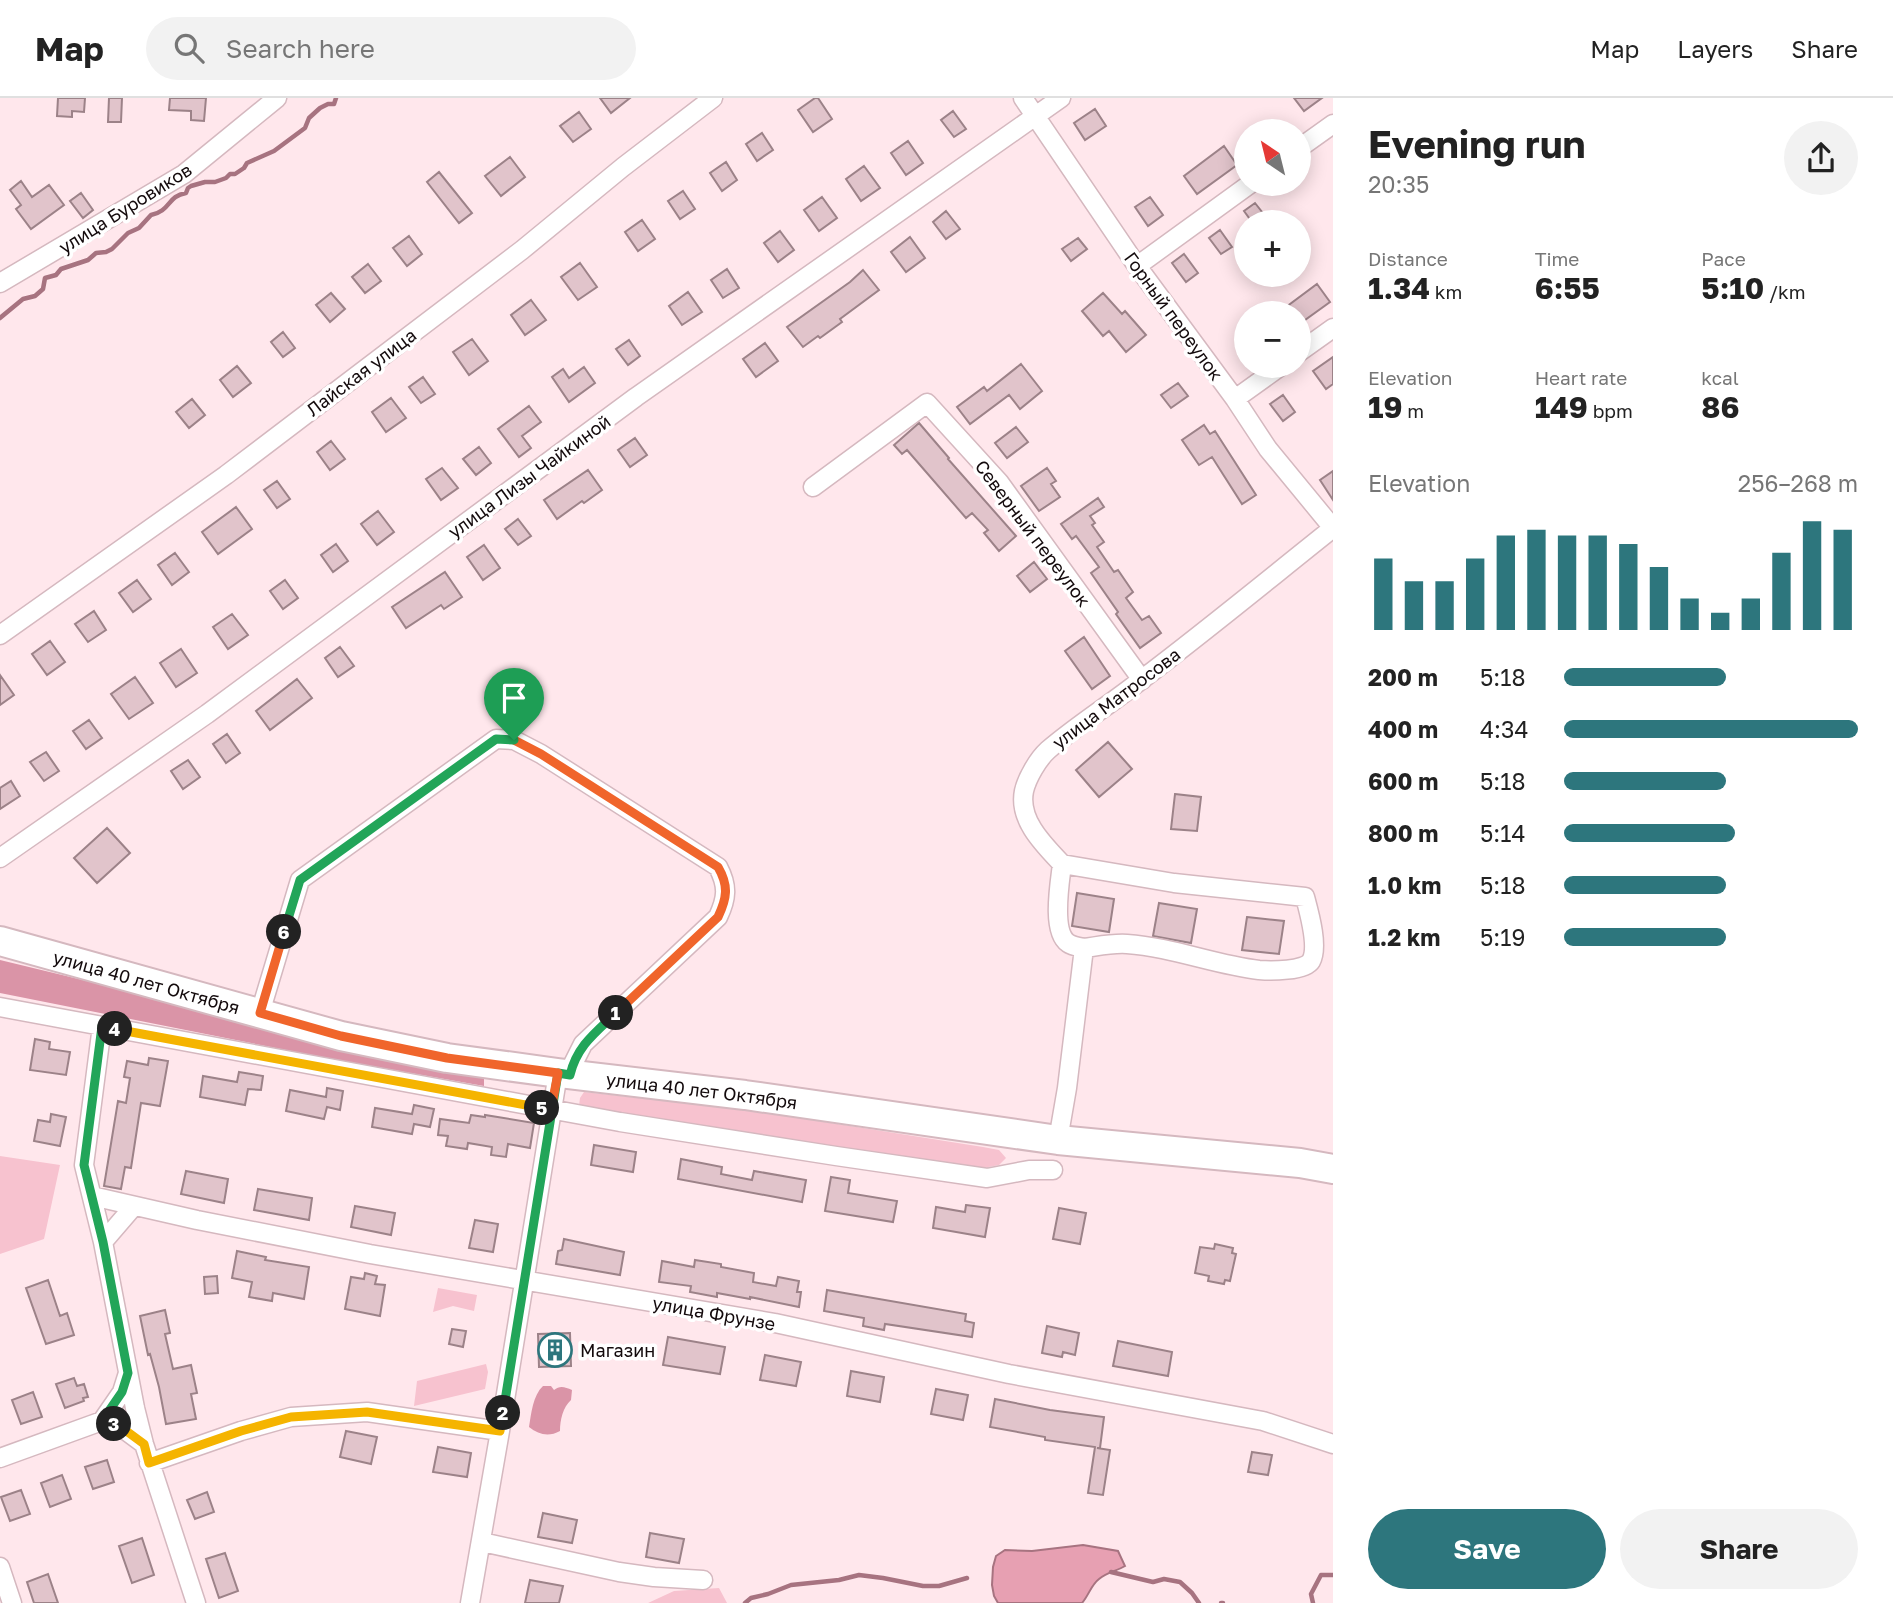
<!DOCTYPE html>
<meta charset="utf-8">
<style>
:root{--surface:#fff;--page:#f2f2f2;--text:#222;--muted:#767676;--line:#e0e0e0;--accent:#2d767d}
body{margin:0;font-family:"Golos Text",sans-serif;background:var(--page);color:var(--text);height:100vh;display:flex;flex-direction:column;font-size:26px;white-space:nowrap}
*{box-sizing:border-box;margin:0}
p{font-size:23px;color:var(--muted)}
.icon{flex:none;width:38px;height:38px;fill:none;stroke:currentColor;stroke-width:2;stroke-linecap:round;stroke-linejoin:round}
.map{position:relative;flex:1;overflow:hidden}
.sheet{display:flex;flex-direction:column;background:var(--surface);width:560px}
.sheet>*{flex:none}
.needle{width:46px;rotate:325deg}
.fabs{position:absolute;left:1234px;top:21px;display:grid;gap:14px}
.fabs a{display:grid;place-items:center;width:77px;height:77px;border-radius:50%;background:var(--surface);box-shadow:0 4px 18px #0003;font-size:35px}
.pin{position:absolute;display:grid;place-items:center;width:60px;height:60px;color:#fff;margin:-72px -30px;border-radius:50% 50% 50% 0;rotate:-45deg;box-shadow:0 0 7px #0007}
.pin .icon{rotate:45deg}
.km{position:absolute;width:35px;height:35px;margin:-18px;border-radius:50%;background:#222;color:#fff;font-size:19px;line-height:35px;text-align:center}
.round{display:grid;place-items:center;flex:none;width:74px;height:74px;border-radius:37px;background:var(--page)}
.summary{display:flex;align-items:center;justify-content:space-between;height:119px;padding:0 35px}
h1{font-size:38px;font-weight:700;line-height:52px}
.figures{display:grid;grid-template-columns:repeat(3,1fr);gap:10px;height:119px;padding:7px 35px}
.figures div{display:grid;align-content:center}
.figures b{font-size:30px;font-weight:700}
.figures small{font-size:19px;font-weight:400}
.figures p{font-size:19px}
.chart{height:196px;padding:14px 35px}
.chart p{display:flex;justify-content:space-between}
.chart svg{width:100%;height:126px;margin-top:7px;stroke:var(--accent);stroke-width:6}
.cta{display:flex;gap:14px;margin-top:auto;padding:14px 35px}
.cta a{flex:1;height:80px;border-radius:42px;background:var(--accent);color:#fff;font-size:28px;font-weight:700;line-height:80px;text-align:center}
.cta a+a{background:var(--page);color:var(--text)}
ul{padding:0 35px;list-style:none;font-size:23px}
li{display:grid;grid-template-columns:112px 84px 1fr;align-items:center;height:52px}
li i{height:18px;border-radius:9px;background:var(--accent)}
header{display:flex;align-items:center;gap:42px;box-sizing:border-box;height:98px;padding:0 35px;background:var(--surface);border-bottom:2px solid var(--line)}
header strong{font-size:33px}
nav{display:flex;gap:38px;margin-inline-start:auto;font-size:24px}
.search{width:490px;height:63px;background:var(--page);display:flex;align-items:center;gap:18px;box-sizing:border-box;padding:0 24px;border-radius:38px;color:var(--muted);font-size:26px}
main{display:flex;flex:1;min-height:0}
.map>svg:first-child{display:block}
.green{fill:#f7c2cf}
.forest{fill:#da94a7}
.water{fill:#e7a0b2;stroke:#a77380;stroke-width:2}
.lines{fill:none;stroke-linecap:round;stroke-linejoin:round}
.stream{stroke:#a77380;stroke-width:4.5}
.building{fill:#e1c4cb;stroke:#9c8288;stroke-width:2}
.minor-casing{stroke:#d5b8bf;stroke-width:21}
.primary-casing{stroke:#d5b8bf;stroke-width:32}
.minor{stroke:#fff;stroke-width:18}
.primary{stroke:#fff;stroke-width:28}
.split-1-casing{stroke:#fff;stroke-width:14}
.split-2-casing{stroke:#fff;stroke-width:14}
.split-3-casing{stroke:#fff;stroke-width:14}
.split-4-casing{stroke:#fff;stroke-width:14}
.split-5-casing{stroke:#fff;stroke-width:14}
.split-6-casing{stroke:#fff;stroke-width:14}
.split-7-casing{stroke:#fff;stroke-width:14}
.split-1{stroke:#f0652b;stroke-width:9}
.split-2{stroke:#22a559;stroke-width:9}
.split-3{stroke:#f5b400;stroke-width:9}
.split-4{stroke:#22a559;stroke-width:9}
.split-5{stroke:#f5b400;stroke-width:9}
.split-6{stroke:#f0652b;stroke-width:9}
.split-7{stroke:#22a559;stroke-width:9}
.labels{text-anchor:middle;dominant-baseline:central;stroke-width:7;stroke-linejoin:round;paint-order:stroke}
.street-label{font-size:18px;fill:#130a0c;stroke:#fff}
.poi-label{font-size:18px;fill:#130a0c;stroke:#fff;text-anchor:start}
</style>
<header>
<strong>Map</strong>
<div class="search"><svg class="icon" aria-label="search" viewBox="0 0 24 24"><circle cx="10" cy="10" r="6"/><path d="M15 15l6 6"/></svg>Search here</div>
<nav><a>Map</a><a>Layers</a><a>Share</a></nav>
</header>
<main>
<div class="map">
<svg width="1333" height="1505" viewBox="0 0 1333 1505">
<rect width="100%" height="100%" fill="#ffe7ec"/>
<path class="green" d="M584 994 749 1012 983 1049 999 1052 1006 1060 999 1067 978 1071 709 1032 579 1008 580 1000Z
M0 1058 60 1067 44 1141 0 1156Z
M438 1190 477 1197 474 1213 453 1208 433 1214Z
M486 1266 488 1274 485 1291 414 1308 417 1283Z
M719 1490 727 1505H648L674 1493Z"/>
<path class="forest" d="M0 862 178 905 361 954 484 980V988L331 961 0 895Z
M543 1288H551L554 1292C560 1287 565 1289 572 1292L571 1302C563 1309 560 1322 560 1333 549 1339 539 1337 529 1329 531 1316 533 1297 543 1288Z"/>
<path class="water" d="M1083 1447 1118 1453 1125 1468C1117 1473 1107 1474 1099 1481 1091 1487 1089 1497 1082 1505H998L994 1498 992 1487 993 1469 996 1458 1005 1452 1032 1453Z"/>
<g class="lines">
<path class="stream" d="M0 220 23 201 35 198 43 191 45 180 56 177 61 171 88 162 96 155 106 154 112 151 128 135 139 130 151 117C171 113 167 98 186 95L188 90 191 88 205 84H215L226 80 230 76H235L244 70 247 65 274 53 305 30 309 20 320 10 328 6H334L336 0
M1111 1474 1153 1484 1164 1481 1180 1484 1192 1495 1199 1505
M745 1505 751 1500 768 1496 791 1487 839 1482 859 1477 883 1480 923 1488H939L967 1480
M1221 1505H1223
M1313 1505 1311 1496 1321 1477H1333"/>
</g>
<path class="building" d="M58 0H85L84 14 72 13V19L57 18Z
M109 0H122L121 24H108Z
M170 0H206L204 23 191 22V13L169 12Z
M600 0H630L611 15Z
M815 0H818L832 21 813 34 798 12Z
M1294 0H1322L1304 13Z
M1095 11 1106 28 1085 42 1074 25Z
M953 13 966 31 954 39 941 22Z
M579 14 591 31 573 44 560 28Z
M762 35 773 52 757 63 746 46Z
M908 43 923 65 906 77 891 55Z
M1224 48 1237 67 1197 96 1184 78Z
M510 59 525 79 501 98 485 78Z
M726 64 737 82 722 93 710 75Z
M864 68 880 90 861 103 846 81Z
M439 74 472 115 459 125 427 84Z
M21 83 32 99 49 87 64 107 31 131 16 111 21 107 10 92Z
M683 93 695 111 680 121 668 103Z
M81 95 93 112 83 120 70 103Z
M822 99 837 120 819 133 804 112Z
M1150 99 1163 117 1148 128 1135 109Z
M1255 105 1270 124H1252L1244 113Z
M946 113 960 131 946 141 933 124Z
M642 122 655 141 638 153 625 134Z
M1220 132 1232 149 1221 156 1209 140Z
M780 133 794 152 778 164 764 145Z
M409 138 422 156 407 168 393 150Z
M910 139 925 160 906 174 891 154Z
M1078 140 1087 151 1071 163 1062 151Z
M1184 156 1198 175 1186 184 1172 165Z
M580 165 597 189 578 202 561 179Z
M368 166 381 183 365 195 352 179Z
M727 171 739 190 723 200 711 182Z
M863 172 879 192 840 221 842 224 820 240 818 238 803 249 787 229 850 184Z
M1317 186 1330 204 1298 227V215H1278Z
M688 194 702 214 682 227 669 208Z
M331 195 345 211 330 224 316 207Z
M1103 195 1122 216 1125 213 1146 237 1126 254 1109 233 1103 238 1082 213Z
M531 202 546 222 525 237 511 217Z
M283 234 295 250 283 259 271 244Z
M472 241 488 263 469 277 453 254Z
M629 242 640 258 628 267 616 251Z
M765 245 778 263 756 279 743 261Z
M1333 259V286L1326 291 1313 273Z
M1021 266 1042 293 1020 311 1009 297 970 326 957 309 984 289 987 293Z
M237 268 251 285 233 299 220 282Z
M584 269 595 285 569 304 552 279 563 271 569 280Z
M423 279 435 296 421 305 409 289Z
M1178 285 1188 298 1171 310 1161 297Z
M1283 297 1295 314 1283 323 1270 306Z
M391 300 406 320 386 334 372 314Z
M192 301 205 317 189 330 176 314Z
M529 308 541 324 522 338 531 350 519 359 498 331Z
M919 325 949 360 948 361 1016 438 999 453 984 435 988 432 972 415 966 420 907 352 902 356 894 347Z
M1204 327 1210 336 1215 333 1256 397 1242 406 1212 359 1199 367 1182 342Z
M1016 329 1028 344 1007 360 995 345Z
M635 340 647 357 630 369 618 352Z
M331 343 345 361 330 372 317 354Z
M479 349 491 365 476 377 463 361Z
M442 370 458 390 441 402 426 381Z
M1047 370 1056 383 1051 386 1060 399 1039 413 1021 388Z
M588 372 602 392 584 405 582 403 557 421 544 402Z
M1333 373V402L1320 382Z
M277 383 290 401 277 410 264 392Z
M1098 400 1104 409 1090 418 1095 425 1092 427 1104 444 1097 449 1114 474 1118 472 1133 494 1126 500 1142 522 1149 518 1161 535 1140 550 1116 516 1118 514 1091 475 1099 469 1076 438 1072 441 1061 426Z
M236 409 252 431 218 456 202 434Z
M378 413 394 434 377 447 361 426Z
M518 421 531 438 518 447 505 431Z
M336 446 348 463 333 474 321 457Z
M484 447 500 470 483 482 467 459Z
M175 455 189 474 172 487 158 467Z
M1034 464 1047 481 1030 494 1017 478Z
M445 474 462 499 444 511 441 507 406 530 392 509Z
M137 482 151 501 133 514 119 495Z
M285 482 298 500 283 511 270 493Z
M94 513 106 532 88 544 75 526Z
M232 516 248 537 228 551 213 529Z
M1084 539 1110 578 1092 591 1065 553Z
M50 543 65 564 47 577 32 556Z
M340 549 354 568 338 579 325 560Z
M181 551 197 575 176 589 160 565Z
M0 577 14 597 0 607Z
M135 579 153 605 129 621 111 596Z
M297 581 312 600 270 632 256 613Z
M89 622 102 640 86 651 73 633Z
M227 636 240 655 226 665 213 646Z
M1108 644 1132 671 1099 699 1076 672Z
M46 654 59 673 44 683 30 664Z
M188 662 200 679 183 691 171 673Z
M11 683 20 698 0 711V690Z
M1175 696 1201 699 1197 733 1171 731Z
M107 730 130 755 97 785 74 760Z
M1077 795 1114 801 1109 834 1072 828Z
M1159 805 1197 811 1191 845 1153 838Z
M1247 819 1284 823 1279 856 1242 852Z
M35 941 50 944 49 951 70 954 66 977 30 972Z
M149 960 168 963 160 1008 141 1005 131 1070 125 1069 121 1091 104 1088 118 1003 126 1005 130 980 124 979 127 963 148 967Z
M239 974 263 978 261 992 248 991 245 1007 200 999 203 978 237 984Z
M327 990 343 993 340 1012 327 1009 324 1021 286 1013 290 992 326 999Z
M414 1007 434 1011 430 1029 414 1026 412 1036 372 1029 375 1010 412 1016Z
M51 1016 66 1019 60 1048 34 1043 38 1022 50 1024Z
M471 1017 485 1019V1017L534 1025 530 1050 508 1046 506 1059 491 1057 492 1049 468 1045 467 1051 446 1048 448 1038 438 1037 440 1021 469 1025Z
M594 1047 636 1054 633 1074 591 1067Z
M681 1061 722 1069 721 1076 752 1082 754 1073 806 1082 802 1104 678 1081Z
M186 1073 228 1081 224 1105 181 1096Z
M831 1079 850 1082 848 1095 897 1103 893 1124 825 1113Z
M258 1091 312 1100 309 1122 254 1112Z
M966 1107 990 1110 985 1139 933 1130 936 1109 965 1114Z
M355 1108 395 1115 391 1137 351 1129Z
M1059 1110 1086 1115 1080 1146 1053 1141Z
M475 1122 498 1126 493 1154 469 1150Z
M564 1141 624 1154 620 1177 556 1166 558 1153 562 1152Z
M1215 1146 1233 1150 1232 1155 1236 1156 1230 1183 1225 1182 1224 1186 1208 1183 1209 1178 1195 1175 1200 1149 1214 1151Z
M237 1153 266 1159 265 1162 309 1169 304 1201 273 1195 272 1203 249 1199 252 1184 232 1180Z
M695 1162 721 1166V1169L754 1175 753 1184 776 1188 778 1179 799 1183 797 1194H801L799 1209 750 1199V1201L717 1195V1199L690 1194 691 1188 659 1184 662 1163 694 1169Z
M365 1175 377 1178 375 1186 385 1187 380 1218 345 1211 351 1179 364 1181Z
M217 1178 218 1195 205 1196 204 1179Z
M48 1182 60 1218 67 1215 74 1237 46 1246 26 1190Z
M827 1192 966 1216 965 1223 974 1225 972 1239 885 1226 884 1232 863 1228 864 1220 824 1213Z
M165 1212 170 1235 165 1236 173 1271 191 1267 197 1295 191 1296 196 1321 166 1326 159 1289 150 1256 148 1257 140 1218Z
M1047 1228 1079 1235 1075 1257 1063 1254 1062 1259 1042 1255Z
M452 1231 466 1233 463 1249 449 1246Z
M570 1235 571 1268 539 1269 538 1236Z
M668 1239 725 1249 720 1276 663 1267Z
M1118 1243 1172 1254 1168 1278 1113 1268Z
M765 1257 801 1264 796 1288 760 1282Z
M851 1273 884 1279 880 1304 847 1298Z
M74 1280 77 1288 84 1286 88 1299 83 1300 84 1303 65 1310 56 1286Z
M936 1291 968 1297 963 1322 931 1316Z
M33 1294 42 1319 21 1326 12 1302Z
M995 1301 1050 1312 1104 1319 1100 1350H1097L1110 1352 1103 1397 1088 1395 1095 1349 1045 1342V1339L990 1329Z
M346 1333 377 1339 371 1366 340 1359Z
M438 1349 471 1355 467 1379 433 1374Z
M1252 1354 1272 1357 1268 1377 1248 1374Z
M107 1362 114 1384 93 1391 85 1369Z
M62 1377 71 1401 50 1409 41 1385Z
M21 1392 30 1416 10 1423 1 1399Z
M207 1394 214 1414 195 1421 187 1402Z
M543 1415 577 1422 572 1445 538 1439Z
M650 1435 684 1441 679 1465 646 1459Z
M142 1440 154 1477 132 1485 119 1448Z
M225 1455 238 1493 219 1500 206 1461Z
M48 1476 58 1505H34L27 1484Z
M530 1482 563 1488 559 1505H525Z"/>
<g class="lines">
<g class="minor-casing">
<path id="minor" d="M1023 0 1137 168 1235 301 1268 351 1333 430
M1298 51 1333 26
M1137 168 1250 86
M0 185 184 76 277 0
M1298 255 1333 230
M1235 301 1281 268
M813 389 927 305 999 384 1142 582
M0 537 226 377 522 152 623 69 713 0
M0 760 207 616 636 299 1061 0
M1084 850C1079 849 1072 848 1068 845 1051 833 1060 784 1062 766 1044 747 1018 722 1024 693 1027 680 1038 661 1048 652 1077 627 1111 606 1141 582 1206 533 1269 481 1333 430
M0 909 620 1024 836 1058 987 1080 1029 1072H1053
M260 915 300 782 496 641 514 642 541 656 718 769C728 788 727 800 718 819L583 946 573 966 570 977
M102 928 84 1067 103 1144 135 1310 144 1346 196 1505
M1058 1042 1067 990 1084 850C1099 848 1112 845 1127 846 1172 849 1215 867 1259 872 1271 873 1305 873 1311 863 1319 849 1309 814 1305 799L1174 785 1062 766
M92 1098 197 1122 370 1156 775 1225 1009 1276 1263 1323 1333 1346
M103 1144 134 1108
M102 1323 122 1294 128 1275
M102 1323 125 1332 144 1346
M0 1360 102 1323
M149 1365 241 1333 291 1319 367 1314 500 1333
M482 1444 619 1474 654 1479 703 1482
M0 1469 12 1505
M470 1505 500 1333 558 975"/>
</g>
<g class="primary-casing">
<g id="primary">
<path id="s1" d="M0 843 341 938 447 960 558 975 745 997 1058 1042 1300 1065 1333 1071"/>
</g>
</g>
<use href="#minor" class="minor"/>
<use href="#primary" class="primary"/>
</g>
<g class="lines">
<g class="split-1-casing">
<path id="split-1" d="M514 642 541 656 718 769C729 788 727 800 718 819L616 915"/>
</g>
<g class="split-2-casing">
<path id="split-2" d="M503 1315 558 975 570 977C577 948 595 935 616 915"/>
</g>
<g class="split-3-casing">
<path id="split-3" d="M114 1326 125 1332 144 1346 149 1365 241 1333 291 1319 367 1314 500 1333 503 1315"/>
</g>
<g class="split-4-casing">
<path id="split-4" d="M114 1326 102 1323 122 1294 128 1275 103 1144 84 1067 102 928 115 931"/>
</g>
<g class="split-5-casing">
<path id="split-5" d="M115 931 542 1010"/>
</g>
<g class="split-6-casing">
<path id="split-6" d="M284 834 260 915 341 938 447 960 558 975 551 1012 542 1010"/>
</g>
<g class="split-7-casing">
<path id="split-7" d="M284 834 300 782 496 641 514 642"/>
</g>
<use href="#split-1" class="split-1"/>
<use href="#split-2" class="split-2"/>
<use href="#split-3" class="split-3"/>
<use href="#split-4" class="split-4"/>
<use href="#split-5" class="split-5"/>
<use href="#split-6" class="split-6"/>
<use href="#split-7" class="split-7"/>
</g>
<defs>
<g id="building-ring" transform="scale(1.75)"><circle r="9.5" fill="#fff" stroke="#2d767d" stroke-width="1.5"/><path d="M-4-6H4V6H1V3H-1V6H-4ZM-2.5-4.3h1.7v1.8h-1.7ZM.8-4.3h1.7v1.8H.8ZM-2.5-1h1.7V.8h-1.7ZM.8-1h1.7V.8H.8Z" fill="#2d767d"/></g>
</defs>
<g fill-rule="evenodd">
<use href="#building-ring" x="555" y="1252"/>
</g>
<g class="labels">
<g class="street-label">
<text transform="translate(125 110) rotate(-32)">улица Буровиков</text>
<text transform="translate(1174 218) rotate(54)">Горный переулок</text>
<text transform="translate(361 274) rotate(-37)">Лайская улица</text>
<text transform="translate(529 378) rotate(-36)">улица Лизы Чайкиной</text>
<text transform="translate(1033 435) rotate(53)">Северный переулок</text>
<text transform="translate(1116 600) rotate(-37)">улица Матросова</text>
<text stroke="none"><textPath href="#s1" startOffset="152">улица 40 лет Октября</textPath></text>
<text stroke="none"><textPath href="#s1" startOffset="719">улица 40 лет Октября</textPath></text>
<text transform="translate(714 1215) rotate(10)">улица Фрунзе</text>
</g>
<g class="poi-label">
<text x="580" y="1252">Магазин</text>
</g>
</g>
</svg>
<div class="fabs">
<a><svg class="needle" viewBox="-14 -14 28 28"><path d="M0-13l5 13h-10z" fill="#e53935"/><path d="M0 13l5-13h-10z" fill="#767676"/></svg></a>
<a>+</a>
<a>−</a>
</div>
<div class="pin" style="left:514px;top:642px;background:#1e9e55"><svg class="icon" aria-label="arrive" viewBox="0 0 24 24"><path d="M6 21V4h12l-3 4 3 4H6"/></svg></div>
<b class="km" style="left:616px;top:915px">1</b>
<b class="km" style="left:503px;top:1315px">2</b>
<b class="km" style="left:114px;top:1326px">3</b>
<b class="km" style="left:115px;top:931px">4</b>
<b class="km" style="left:542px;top:1010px">5</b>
<b class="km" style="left:284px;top:834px">6</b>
</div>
<section class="sheet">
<div class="summary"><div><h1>Evening run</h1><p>20:35</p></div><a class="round"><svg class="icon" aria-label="share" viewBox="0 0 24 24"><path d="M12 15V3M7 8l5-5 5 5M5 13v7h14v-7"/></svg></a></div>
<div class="figures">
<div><p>Distance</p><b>1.34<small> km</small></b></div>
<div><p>Time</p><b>6:55</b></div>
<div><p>Pace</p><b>5:10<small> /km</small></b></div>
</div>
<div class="figures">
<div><p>Elevation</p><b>19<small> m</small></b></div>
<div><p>Heart rate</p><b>149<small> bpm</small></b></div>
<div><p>kcal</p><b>86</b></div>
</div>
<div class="chart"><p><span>Elevation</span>256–268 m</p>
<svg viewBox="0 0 160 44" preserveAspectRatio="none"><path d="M5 44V19M15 44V27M25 44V27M35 44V19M45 44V11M55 44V9M65 44V11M75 44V11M85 44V14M95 44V22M105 44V33M115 44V38M125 44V33M135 44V17M145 44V6M155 44V9"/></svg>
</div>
<ul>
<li><b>200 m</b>5:18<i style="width:55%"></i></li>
<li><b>400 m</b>4:34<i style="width:100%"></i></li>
<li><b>600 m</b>5:18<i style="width:55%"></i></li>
<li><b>800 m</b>5:14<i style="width:58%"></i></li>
<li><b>1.0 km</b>5:18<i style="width:55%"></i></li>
<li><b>1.2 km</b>5:19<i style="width:55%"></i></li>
</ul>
<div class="cta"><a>Save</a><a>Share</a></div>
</section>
</main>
